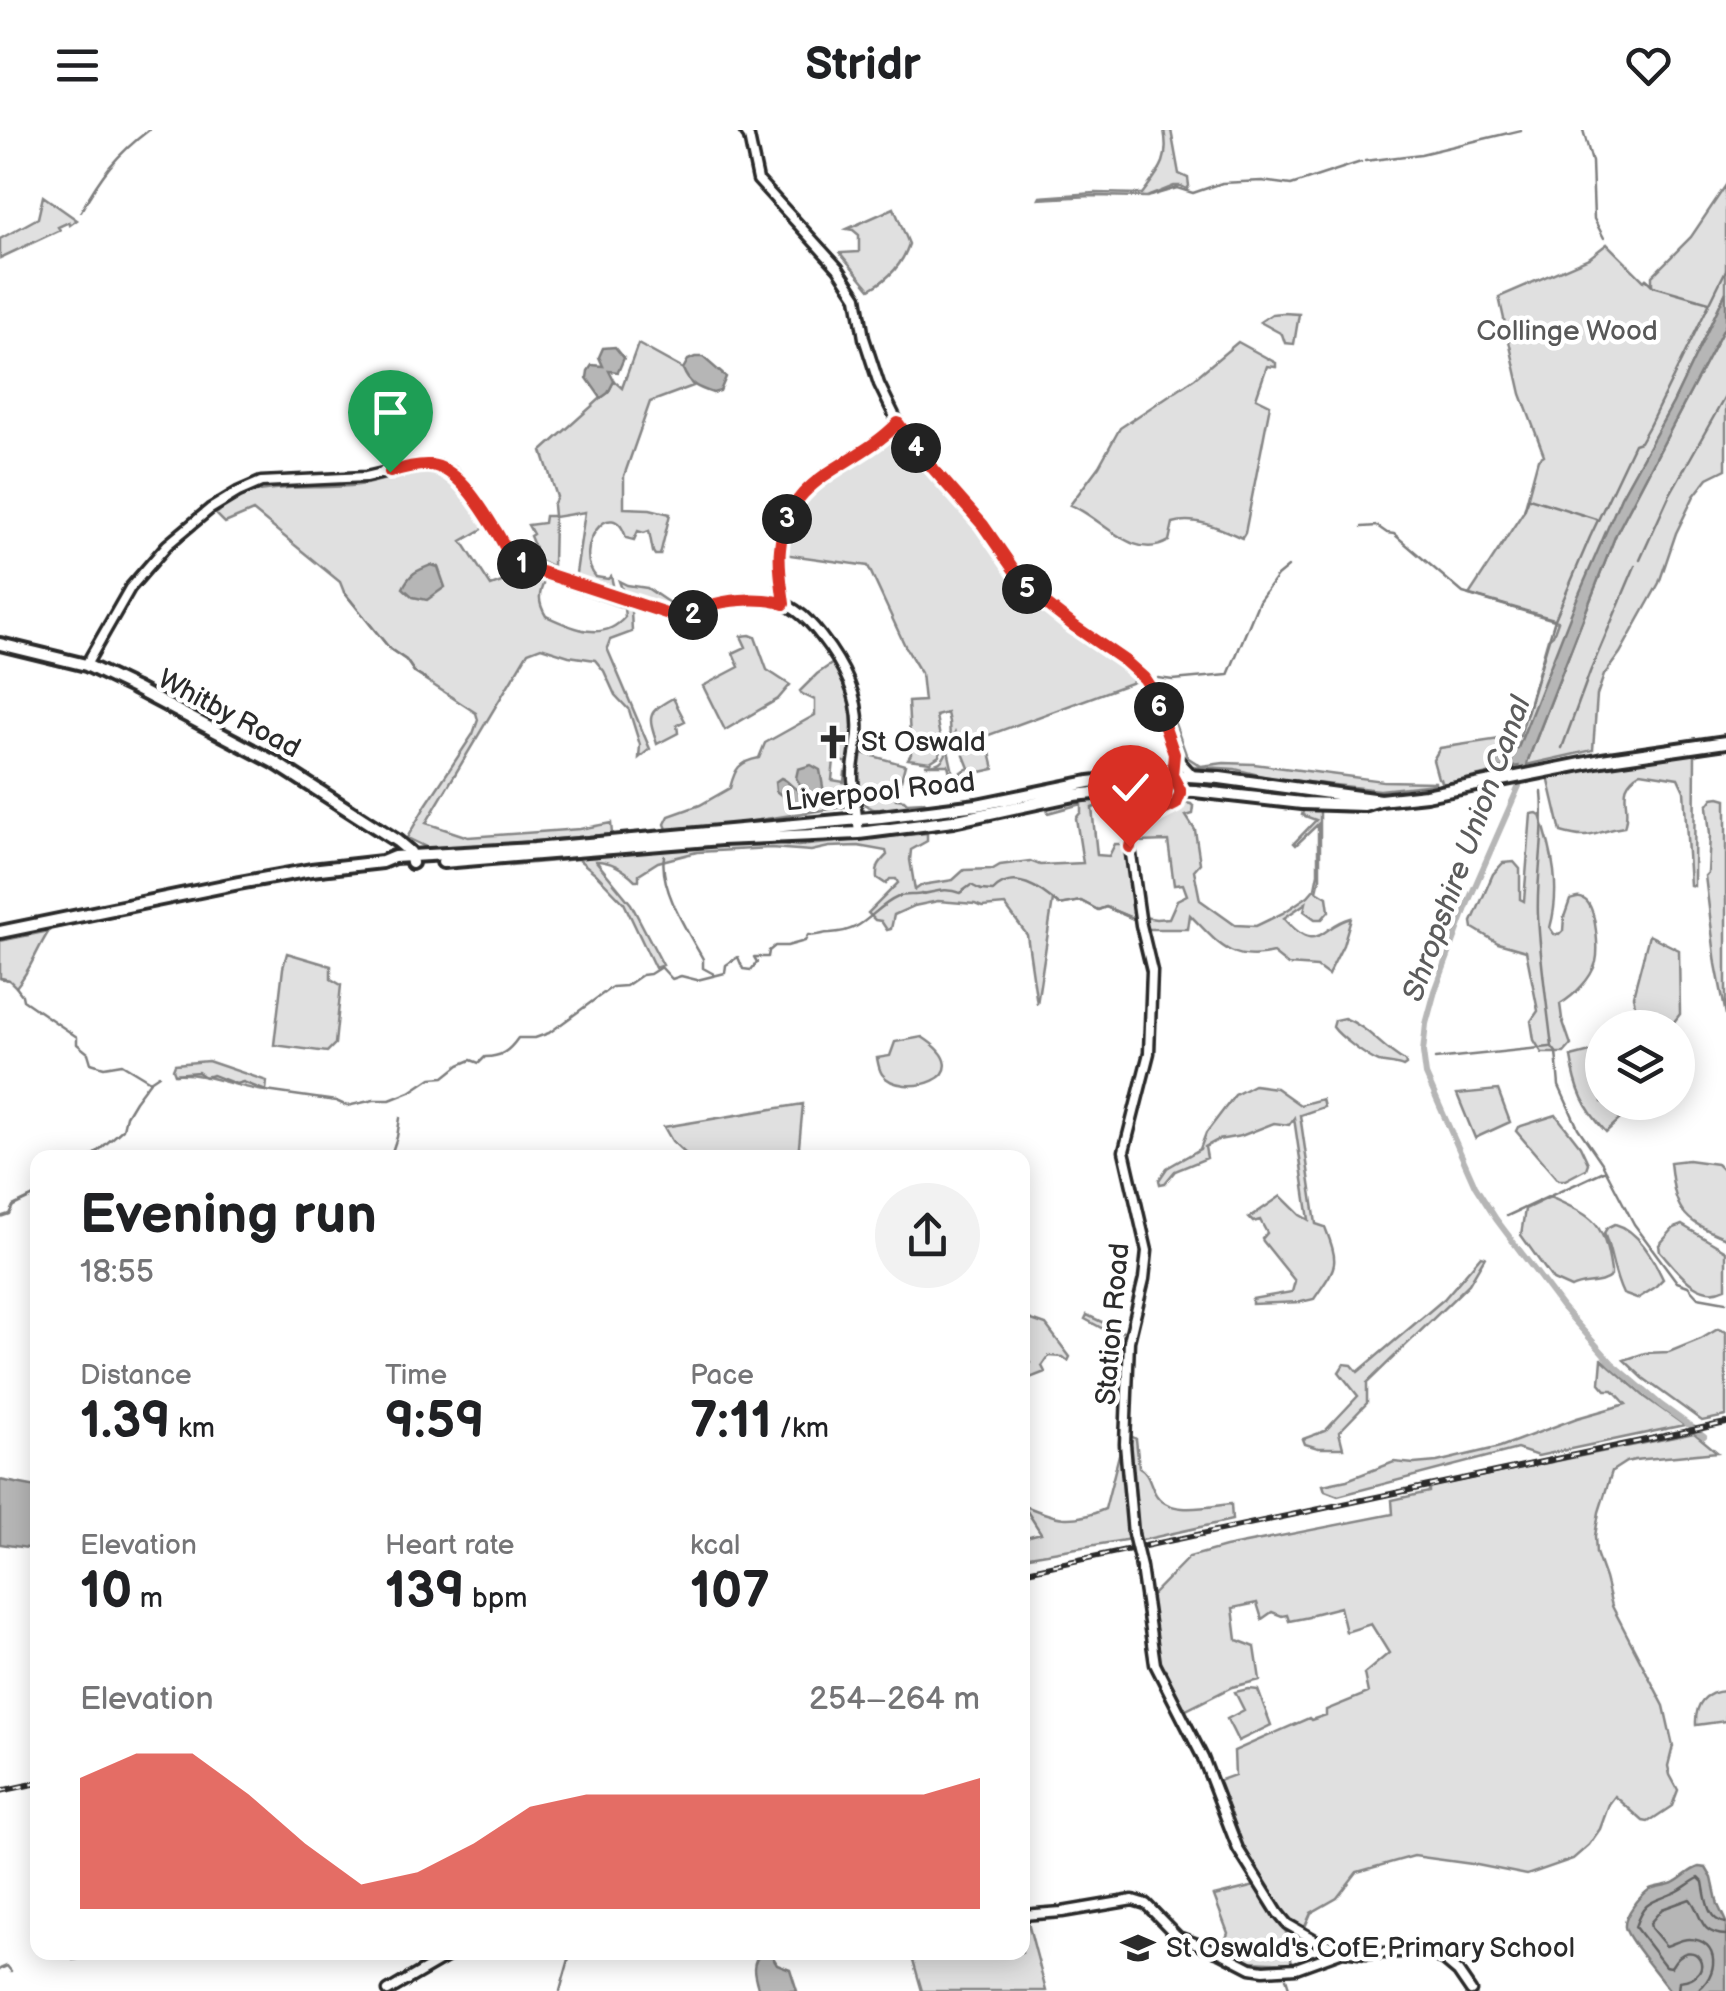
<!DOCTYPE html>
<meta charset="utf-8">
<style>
:root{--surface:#fff;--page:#f2f2f2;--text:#202124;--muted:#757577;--accent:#d93025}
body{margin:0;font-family:"Balsamiq Sans",sans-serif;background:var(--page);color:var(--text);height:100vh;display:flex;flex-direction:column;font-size:38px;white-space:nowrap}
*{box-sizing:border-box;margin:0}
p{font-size:32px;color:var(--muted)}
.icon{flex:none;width:55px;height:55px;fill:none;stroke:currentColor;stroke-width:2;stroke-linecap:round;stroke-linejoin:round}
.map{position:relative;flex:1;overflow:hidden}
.sheet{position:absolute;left:30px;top:1020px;width:1000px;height:810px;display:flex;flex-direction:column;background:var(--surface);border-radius:20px;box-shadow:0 5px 25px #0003}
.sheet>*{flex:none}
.tools{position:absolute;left:1585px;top:880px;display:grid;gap:20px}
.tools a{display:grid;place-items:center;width:110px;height:110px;border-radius:50%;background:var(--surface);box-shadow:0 5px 25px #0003;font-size:50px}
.pin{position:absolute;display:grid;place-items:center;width:85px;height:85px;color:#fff;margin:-102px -42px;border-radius:50% 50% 50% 0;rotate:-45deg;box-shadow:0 0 10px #0007}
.pin .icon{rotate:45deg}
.km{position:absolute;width:50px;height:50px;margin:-25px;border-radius:50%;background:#222;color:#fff;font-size:28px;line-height:50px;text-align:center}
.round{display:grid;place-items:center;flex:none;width:105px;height:105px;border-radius:52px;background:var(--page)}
.head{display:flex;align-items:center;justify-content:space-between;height:170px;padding:0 50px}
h1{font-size:55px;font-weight:800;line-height:75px}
.stats{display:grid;grid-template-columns:repeat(3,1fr);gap:15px;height:170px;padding:10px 50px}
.stats div{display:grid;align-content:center}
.stats b{font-size:50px;font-weight:800}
.stats small{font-size:28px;font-weight:400}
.stats p{font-size:28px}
.chart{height:280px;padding:20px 50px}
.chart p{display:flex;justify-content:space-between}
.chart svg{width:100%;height:180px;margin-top:10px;fill:var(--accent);opacity:.7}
header{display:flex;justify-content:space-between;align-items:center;height:130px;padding:0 50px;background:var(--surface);font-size:45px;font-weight:800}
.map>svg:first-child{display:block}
.green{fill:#e0e0e0;stroke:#868686;stroke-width:2.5;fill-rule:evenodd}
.water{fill:#b6b6b6;stroke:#7e7e7e;stroke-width:2.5}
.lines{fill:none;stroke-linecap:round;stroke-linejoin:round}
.shore{stroke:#636363;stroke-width:2.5}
.stream{stroke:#7e7e7e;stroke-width:2.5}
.canal{stroke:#b6b6b6;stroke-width:6}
.tertiary-casing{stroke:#2b2b2b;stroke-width:15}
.primary-casing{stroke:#2b2b2b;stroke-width:18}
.trunk-casing{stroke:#2b2b2b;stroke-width:18}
.tertiary{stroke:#fff;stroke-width:8}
.primary{stroke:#fff;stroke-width:10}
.trunk{stroke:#fff;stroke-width:10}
.rail-casing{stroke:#2b2b2b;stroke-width:6}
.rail{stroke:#fff;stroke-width:2.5;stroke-dasharray:8;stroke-linecap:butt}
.tertiary-bridge-casing{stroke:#2b2b2b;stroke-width:15;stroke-linecap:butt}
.tertiary-bridge{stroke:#fff;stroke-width:8}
.route-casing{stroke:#fff;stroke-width:20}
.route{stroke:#d93025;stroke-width:12}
.labels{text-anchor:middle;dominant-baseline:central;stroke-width:9;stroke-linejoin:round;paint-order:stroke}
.park-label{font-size:28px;fill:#585858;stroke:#fff}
.street-label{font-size:28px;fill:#2b2b2b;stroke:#fff}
.poi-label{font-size:28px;fill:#2b2b2b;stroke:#fff;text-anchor:start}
.water-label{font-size:30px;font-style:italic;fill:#5c5c5c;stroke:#fff}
</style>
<header><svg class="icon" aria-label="menu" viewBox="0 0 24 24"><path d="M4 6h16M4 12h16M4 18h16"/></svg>Stridr<svg class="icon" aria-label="heart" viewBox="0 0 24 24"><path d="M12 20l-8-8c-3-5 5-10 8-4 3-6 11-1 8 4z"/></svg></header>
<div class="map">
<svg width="1726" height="1861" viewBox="0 0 1726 1861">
<rect width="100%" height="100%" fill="#fff"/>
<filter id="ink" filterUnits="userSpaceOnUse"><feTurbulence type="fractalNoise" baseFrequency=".01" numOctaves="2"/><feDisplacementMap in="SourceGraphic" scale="20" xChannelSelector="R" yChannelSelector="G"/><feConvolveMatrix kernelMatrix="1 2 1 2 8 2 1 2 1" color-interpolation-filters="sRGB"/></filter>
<g filter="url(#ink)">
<path class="green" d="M1164 0H1171L1179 44 1188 48 1189 56 1187 59 1181 56H1174L1147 67 1092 66 1039 69 1040 67 1095 63 1142 64C1160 40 1170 31 1164 0Z
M1726 55V162L1673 273 1621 367 1518 618 1495 627 1499 639 1504 640 1443 655 1441 649 1438 648 1433 630 1440 618 1520 606 1548 509 1553 505 1558 491 1469 465 1524 381 1538 329 1544 325 1521 264 1499 167 1589 128 1607 114 1644 151 1646 149 1652 154V146L1691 107Z
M43 66 77 90 70 95 69 92 58 97 60 100 0 128V109L38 88Z
M894 78 909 114C902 135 889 149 870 159L840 123 859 122V105L853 100 847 99Z
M1283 183 1299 184 1294 214 1285 213 1282 204 1260 192 1272 184Z
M1726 194V339L1708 348 1694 366 1676 403 1659 453 1620 523 1604 545 1597 565 1593 620 1526 635 1616 404Z
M1238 212 1276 233V237L1267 236 1256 268 1270 275 1245 403 1242 408C1222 399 1195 386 1173 393L1169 411C1132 433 1101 386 1070 375L1099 336 1120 298 1195 248Z
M638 214 683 239 693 256 650 272 624 346V378L650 379 670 384 660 425H655L653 422 649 401 644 403 638 401 634 410 626 408C613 362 571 418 596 447L608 449 611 446 613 455 608 462 575 450 585 382 554 387 553 436 534 430 529 421 535 418 530 406 533 404 528 395 544 393 545 386H554L553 375 557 367 542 321 601 268 608 263 614 251 622 258Z
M898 302 932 346 966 381 1015 449 1016 455C1054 491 1102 514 1139 550L986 606 994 639 962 646 961 642 969 638 955 603 948 620 954 647H951L948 635H925C932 634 938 635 943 629 951 618 951 596 947 583L936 586 941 613 939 626 930 632 908 629 911 624 908 572 924 571 921 543 906 518 868 436 783 424 791 392 805 367Z
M429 338 450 347 488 396 462 411 491 456 507 450 502 439 508 435 504 427 634 475 631 480 632 502 610 510 607 518 650 619 639 628 640 615 629 580 615 565 604 541 595 530 569 526 541 517 528 522 426 693 468 707 580 699 611 693 612 704 432 720 407 708 426 675 473 604 478 590 476 583 415 543 406 530 390 519 344 462 340 452 253 381 225 393 216 384C256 346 310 362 359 355 383 352 405 341 429 338ZM545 450 624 478 625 487C603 513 572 498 546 486 538 473 538 464 545 450Z
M619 451 627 455 647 458 675 477 676 482 625 467Z
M750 505 755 507 767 540 790 555 778 569 725 600 703 556 739 537 733 523 746 517 741 506Z
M836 531 849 568 856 597 850 633 834 630 832 650 844 652 845 642 849 643 851 672 849 676 714 697 667 699 665 694 669 686 700 675 730 658C735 638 739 632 759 628L765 613 815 585V570L802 564 800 561 817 544Z
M1159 562 1175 594 1187 627 1201 636 1224 633 1254 634 1383 651 1435 652V654L1380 660 1270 648 1235 639 1188 636 1183 630Z
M673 568 685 591 677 595 678 603 657 614C648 586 646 583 673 568Z
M1695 622 1694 756 1690 755 1684 661 1678 648 1641 642C1613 658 1633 674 1624 697 1593 701 1594 712 1561 702L1549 651 1550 645Z
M863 623 905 635 896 669 904 670 907 673 924 672 930 676C918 678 909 678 897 678 891 678 885 681 880 680 851 679 858 643 860 624Z
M1113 666V672L1092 678 1097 725 1109 726 1115 714H1122L1127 717 1137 790 1106 777 1098 780 1081 771 1059 775 1053 770 1037 874 1027 805 1005 775 982 777 975 774 938 771 914 776 894 785 891 799 887 800 881 791 875 790 868 783 898 753 896 749H890L886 754 877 748C876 737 879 733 887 725L886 721 858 716 829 717 811 721 771 718 697 722 658 732 639 744V750H635C625 740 611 731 596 731L631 774 663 835 655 838 624 773 595 743 578 729 510 735 511 731 529 730 720 715 774 713 798 716 927 703V711L911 720 910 730 915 760 922 755 953 750 964 740 993 739 1000 735 1030 731 1040 735 1083 733 1076 688 1081 682V674L1048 683 1046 675 1073 668Z
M1719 667 1726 669V885L1716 834 1705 746 1708 743 1710 705 1707 676 1713 668Z
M1186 673 1191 674 1194 677 1193 684 1186 686 1195 700 1200 733 1194 740 1200 770 1235 795 1256 796 1283 783 1308 766 1315 758 1318 743V694L1296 715 1294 713 1316 690 1302 685 1304 678 1320 680V748L1317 761 1327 767 1329 781 1322 789H1315L1304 781 1306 773 1284 788C1318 827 1320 796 1351 788L1343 815 1328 845 1317 837 1288 835 1273 823C1231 834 1217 812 1190 785L1188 799H1145L1143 787 1156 789 1169 788 1177 770 1187 765 1183 754 1174 755 1168 711 1138 712C1142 689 1167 682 1186 673Z
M1537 683 1540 685C1553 723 1561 759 1550 798L1554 804 1559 805 1563 801 1564 787 1570 770C1576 768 1580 766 1585 770 1596 777 1599 820 1596 832 1591 849 1574 866 1560 874L1562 889 1571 915 1564 923H1542L1534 910 1531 891 1538 881 1526 821 1498 813 1473 798 1472 792 1493 744 1503 733 1514 732 1520 739V769L1524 771 1531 684Z
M49 801C37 819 30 841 16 857L9 850 0 848V811Z
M1649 805 1679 820 1680 884 1670 897H1653L1637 884 1633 866Z
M287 823 331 836V849L341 855 335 914 327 922 274 915 283 838Z
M1344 888C1369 897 1382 919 1405 931L1406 935 1403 937C1395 933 1387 934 1379 932 1368 928 1339 906 1333 897L1335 890Z
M922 907C987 948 900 970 882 944 879 940 878 933 877 928L890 926 895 912Z
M1602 919V972L1626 973 1629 981 1606 1002C1584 978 1576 960 1571 927Z
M208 931 267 951 266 961C235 958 207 942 175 944L173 939 175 934Z
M1254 955 1276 958 1300 975 1322 969 1324 977 1300 985 1316 1094 1325 1097C1340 1136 1337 1135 1314 1169L1301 1172 1252 1174V1169L1292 1162 1295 1151 1263 1111 1262 1109 1267 1103 1260 1090 1253 1092 1249 1088 1281 1066 1300 1085 1309 1090 1294 988 1289 995 1274 993 1241 1006 1218 1010 1205 1017 1207 1028 1175 1041 1165 1053 1160 1054 1159 1050 1167 1038 1200 1019 1206 1003 1235 965Z
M1498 960 1510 992 1475 1008 1457 964Z
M803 974 798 1027H689L672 1011 664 997Z
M1556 985 1580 1016 1588 1033 1586 1039 1565 1050H1558L1516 1001 1518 997Z
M1688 1030 1717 1034 1726 1043V1108C1680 1090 1675 1079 1670 1032Z
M1550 1067C1595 1088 1603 1090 1611 1141V1146C1601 1156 1583 1151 1571 1158L1553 1150 1521 1105 1525 1079Z
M1615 1094C1638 1100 1653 1128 1663 1149L1654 1158 1637 1169 1623 1164C1613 1144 1612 1123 1604 1103L1607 1098Z
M1682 1095 1726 1121V1158C1698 1172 1677 1140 1660 1121L1659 1115 1674 1098Z
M1481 1126 1485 1127 1469 1154 1367 1253V1273L1339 1302 1343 1318H1318L1305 1314 1303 1309 1325 1301 1358 1266 1339 1242 1344 1234 1352 1235 1358 1242 1444 1169Z
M1087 1185 1125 1203 1121 1269 1113 1209 1105 1200 1085 1189Z
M1023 1187 1046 1195 1070 1227 1068 1231 1063 1227 1049 1226 1042 1236 1045 1242 1030 1248 1023 1246 1022 1237 1027 1238 1030 1233 1023 1226Z
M1718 1199 1726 1202V1286L1702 1291 1643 1248 1624 1230 1645 1223 1669 1222 1701 1209Z
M1602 1229 1645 1267 1684 1295 1538 1326 1517 1319 1338 1366 1325 1361 1323 1355 1347 1350 1394 1332 1414 1334 1437 1332 1500 1317 1577 1288 1626 1274 1613 1260H1606L1600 1253Z
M1694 1303 1717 1322 1635 1330 1626 1332 1612 1341 1599 1382 1595 1406 1596 1423 1605 1448 1612 1476 1664 1576 1673 1616 1668 1636 1670 1645 1678 1660 1672 1676 1648 1692 1643 1691 1615 1666 1609 1674 1600 1699 1589 1715 1573 1729 1527 1745 1472 1734 1414 1726 1357 1742 1337 1768 1311 1783 1304 1799C1257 1767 1233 1703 1218 1651L1235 1645 1234 1621 1309 1588 1311 1590 1326 1585V1580L1368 1563 1364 1544 1389 1523 1371 1494 1346 1502 1340 1477 1313 1484 1309 1487 1289 1491 1287 1485 1282 1486 1272 1482 1262 1489 1257 1473 1233 1478 1237 1510 1255 1517 1260 1550 1232 1557 1182 1582 1159 1535 1150 1467 1189 1427 1225 1417 1393 1384 1392 1370 1429 1362V1357Z
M1131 1306 1136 1309 1139 1337C1150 1343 1149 1353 1155 1363 1168 1387 1209 1376 1231 1374L1232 1390 1138 1411 1129 1331V1307Z
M1121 1317 1131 1409 1023 1427 1022 1408 1041 1403 1023 1375C1056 1389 1071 1394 1105 1379Z
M1248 1559 1258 1560 1271 1595 1238 1611 1227 1589 1244 1580 1235 1562Z
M1726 1561V1591L1696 1595C1695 1574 1704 1562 1726 1561Z
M1255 1756 1286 1802 1292 1833 1247 1831 1223 1817 1228 1803 1214 1766Z
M1023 1789H1027L1046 1861H922L911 1823 1022 1822Z"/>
<path class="water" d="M1726 162V194L1616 404 1526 635 1500 639 1495 636 1494 629 1499 625 1518 618 1576 471 1621 367 1673 273Z
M615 217 624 228 618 242 609 241 614 251 608 263 601 268 587 248 588 241 592 235 603 236 599 227 603 218Z
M695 227H703L726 247 720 261 713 263C698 258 689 255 683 239L688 230Z
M431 435 438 437 445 457 427 470 413 467 403 458C410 443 416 441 431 435Z
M811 635 820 640 825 668 824 672 790 675V672L776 661 775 652 781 648C789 651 793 659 800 661L801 656 796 648 798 639Z
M0 1350 37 1357V1417L34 1419 0 1414Z
M1699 1737 1706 1738 1712 1748 1718 1775 1726 1792V1861H1670C1662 1849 1626 1808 1625 1797 1624 1785 1640 1766 1650 1759 1657 1756 1666 1756 1673 1753 1683 1748 1689 1740 1699 1737Z
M762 1823 771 1824 777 1834 790 1839 797 1861H759C755 1847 749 1832 762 1823Z"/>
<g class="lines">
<path class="shore" d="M1678 1861 1679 1851C1722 1847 1693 1799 1671 1837L1665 1836 1635 1797C1645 1767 1655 1773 1678 1761 1685 1757 1691 1752 1699 1748L1703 1752C1706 1768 1707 1791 1726 1793
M1696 1861C1719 1847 1721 1809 1689 1809 1681 1809 1673 1814 1666 1816L1651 1798 1650 1793 1662 1779 1690 1769C1703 1785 1698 1804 1726 1805"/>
<path class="stream" d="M1583 0 1592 32 1594 89 1604 108
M1365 31 1421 24 1521 0
M1150 66 1177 58 1193 63 1222 53 1262 51 1291 55 1361 32
M81 81C101 45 116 25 149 0
M1646 149 1653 156 1709 172
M1524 381 1529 368 1596 389
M1362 397 1377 396 1387 403 1394 404 1463 463 1554 489
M1640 430 1669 366 1726 265
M344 462 390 519 406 530 415 543 427 550
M1158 548 1173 550 1228 545 1259 471 1277 446 1288 437
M1526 586 1555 489 1590 407 1634 314 1640 312 1649 296 1726 140
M1562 618 1590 542 1635 436
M1542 662C1546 703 1536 745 1538 786 1540 829 1547 874 1552 917L1556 922 1559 956 1578 998 1602 1033 1634 1094 1677 1152 1688 1156 1698 1167 1726 1172
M664 726C659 758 687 801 703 829V838L714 844
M0 848 9 850
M16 857 22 865 23 870 77 907V914L88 923 91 933 104 937 122 934 150 951
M1435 929 1550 917
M175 944 198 942 205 947 213 945 236 954 243 952 266 961 336 971 347 976 374 970H390L410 962 431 948 444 947 459 935 471 930 479 933 485 927C501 927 509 921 518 908H535L549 903 612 857 626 856 642 845 650 844 661 837 672 849 681 846 697 850 725 843 726 835 738 827 743 839 751 840 757 832 754 827H768L769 821 775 816H787L805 811 808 805C817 807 821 803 830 803 866 802 871 779 898 767 905 764 914 766 922 764 936 762 945 757 960 763L971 755 981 760 993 761C1014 739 1041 759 1059 775L1081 771 1098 780 1106 777 1136 790
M90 1028 123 999 126 986 135 971 150 951 159 945
M390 1028 397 1007 400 988
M1507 1086 1604 1041
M0 1087 9 1084 13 1076 38 1064
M73 1830 110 1822
M0 1839 7 1836 11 1841
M1286 1848 1290 1861
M560 1861 571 1822"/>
<path class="canal" d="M1524 629 1519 656 1469 770 1435 861 1426 894 1423 922 1426 945 1475 1056 1496 1089 1563 1178 1612 1233 1661 1275 1704 1306"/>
<g class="tertiary-casing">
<path id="tertiary" d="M744 0 749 7 758 50 838 138 857 167 864 208 879 254 898 293 940 348 983 395 1028 460 1074 496 1125 531 1144 548 1157 571 1173 624 1193 646
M783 474C782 456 778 437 780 419 788 342 852 340 898 293
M86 535 130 458 167 415 210 379 238 362 261 352 366 347 417 335H435L451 342 468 360 496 402 510 427 527 437 675 486C690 486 697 481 711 476 727 469 754 468 772 471 792 473 809 490 821 506 842 533 861 567 858 604 857 619 852 634 853 649 854 667 857 685 859 703
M1133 1404 1125 1314 1129 1211 1144 1149 1147 1121 1124 1021 1149 923 1152 841 1141 795 1130 717C1134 691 1156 686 1176 674 1183 657 1177 660 1172 646 1170 640 1173 631 1173 624
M1141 1437 1155 1534 1203 1628 1238 1719 1278 1783 1287 1794 1315 1810 1343 1821 1366 1824 1417 1821 1430 1823 1445 1831 1458 1842 1471 1861
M1022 1785 1062 1782 1133 1770 1146 1774 1178 1807 1222 1823 1251 1838 1264 1840 1296 1838 1343 1821
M388 1861 455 1822"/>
</g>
<g class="primary-casing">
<path id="primary" d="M0 514 86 535 134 558 274 632 397 711 410 722 412 733"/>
</g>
<g class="trunk-casing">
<path id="trunk" d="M443 732 721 709 859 703 953 691 1074 665 1136 659 1195 661 1302 673 1364 675 1380 670 1426 665 1602 630 1726 612
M0 802 239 753 311 740 382 732 394 727 534 719 881 687 977 675 1089 652 1143 646 1172 645 1220 648 1380 670"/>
</g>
<use href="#tertiary" class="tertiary"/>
<use href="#primary" class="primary"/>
<use href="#trunk" class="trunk"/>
<g class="rail-casing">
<path id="rail" d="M1022 1442 1726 1293
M0 1661 38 1653"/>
</g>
<use href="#rail" class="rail"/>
<g class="tertiary-bridge-casing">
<path id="tertiary-bridge" d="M1133 1404 1141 1437"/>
</g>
<use href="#tertiary-bridge" class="tertiary-bridge"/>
</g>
</g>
<g class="lines" filter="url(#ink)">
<g class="route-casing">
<path id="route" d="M390 342C403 338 417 334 430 335 458 337 482 379 496 401 507 419 507 426 526 437L675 486C693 486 699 478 715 474 735 469 765 467 784 474 782 456 778 437 780 419 787 343 853 340 898 293L922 326 983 395 1028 460 1074 496 1125 531 1144 548 1152 560 1174 624 1172 645 1180 660V664L1176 674 1144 690 1132 707 1130 717"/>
</g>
<use href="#route" class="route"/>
</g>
<defs>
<g id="church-bare" transform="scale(2.7)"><path d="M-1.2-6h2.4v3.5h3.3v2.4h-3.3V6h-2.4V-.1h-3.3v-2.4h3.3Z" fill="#2b2b2b" stroke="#fff" stroke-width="2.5" paint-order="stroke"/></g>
<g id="school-bare" transform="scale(2.7)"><path d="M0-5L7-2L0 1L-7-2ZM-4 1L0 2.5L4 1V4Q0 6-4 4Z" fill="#2b2b2b" stroke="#fff" stroke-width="2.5" paint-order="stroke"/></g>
</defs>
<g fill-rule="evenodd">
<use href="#church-bare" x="833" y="612"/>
<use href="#school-bare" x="1138" y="1818"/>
</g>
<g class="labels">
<g class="park-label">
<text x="1567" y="201">Collinge Wood</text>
</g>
<g class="street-label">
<text transform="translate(229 584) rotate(28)">Whitby Road</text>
<text transform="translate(880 662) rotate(-6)">Liverpool Road</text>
<text transform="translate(1113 1194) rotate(-85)">Station Road</text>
</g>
<g class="poi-label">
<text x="861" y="612">St Oswald</text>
<text x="1166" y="1818">St Oswald's CofE Primary School</text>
</g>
<g class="water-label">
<text transform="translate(1467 719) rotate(-70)">Shropshire Union Canal</text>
</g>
</g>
</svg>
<div class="tools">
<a><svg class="icon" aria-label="layers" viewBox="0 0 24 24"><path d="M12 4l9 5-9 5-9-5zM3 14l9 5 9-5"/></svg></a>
</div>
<div class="pin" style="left:390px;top:342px;background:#1e9e55"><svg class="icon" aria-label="arrive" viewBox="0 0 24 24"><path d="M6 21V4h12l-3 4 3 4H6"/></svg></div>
<div class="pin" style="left:1130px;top:717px;background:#d93025"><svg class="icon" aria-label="check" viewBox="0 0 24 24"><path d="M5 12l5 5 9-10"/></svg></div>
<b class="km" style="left:522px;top:434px">1</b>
<b class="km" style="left:693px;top:485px">2</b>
<b class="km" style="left:787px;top:389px">3</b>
<b class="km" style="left:916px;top:318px">4</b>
<b class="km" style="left:1027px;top:459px">5</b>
<b class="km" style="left:1159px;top:577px">6</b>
<section class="sheet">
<div class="head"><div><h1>Evening run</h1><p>18:55</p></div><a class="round"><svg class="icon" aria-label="share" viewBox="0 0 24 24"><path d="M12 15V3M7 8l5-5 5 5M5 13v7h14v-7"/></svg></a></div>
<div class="stats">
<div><p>Distance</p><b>1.39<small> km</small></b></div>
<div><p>Time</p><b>9:59</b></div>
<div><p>Pace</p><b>7:11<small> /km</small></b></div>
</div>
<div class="stats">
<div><p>Elevation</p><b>10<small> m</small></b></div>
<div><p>Heart rate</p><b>139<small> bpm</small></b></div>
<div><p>kcal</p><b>107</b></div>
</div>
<div class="chart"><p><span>Elevation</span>254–264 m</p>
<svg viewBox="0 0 160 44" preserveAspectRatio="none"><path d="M0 44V12L10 6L20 6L30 16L40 28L50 38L60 35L70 28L80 19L90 16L100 16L110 16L120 16L130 16L140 16L150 16L160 12V44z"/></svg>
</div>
</section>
</div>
